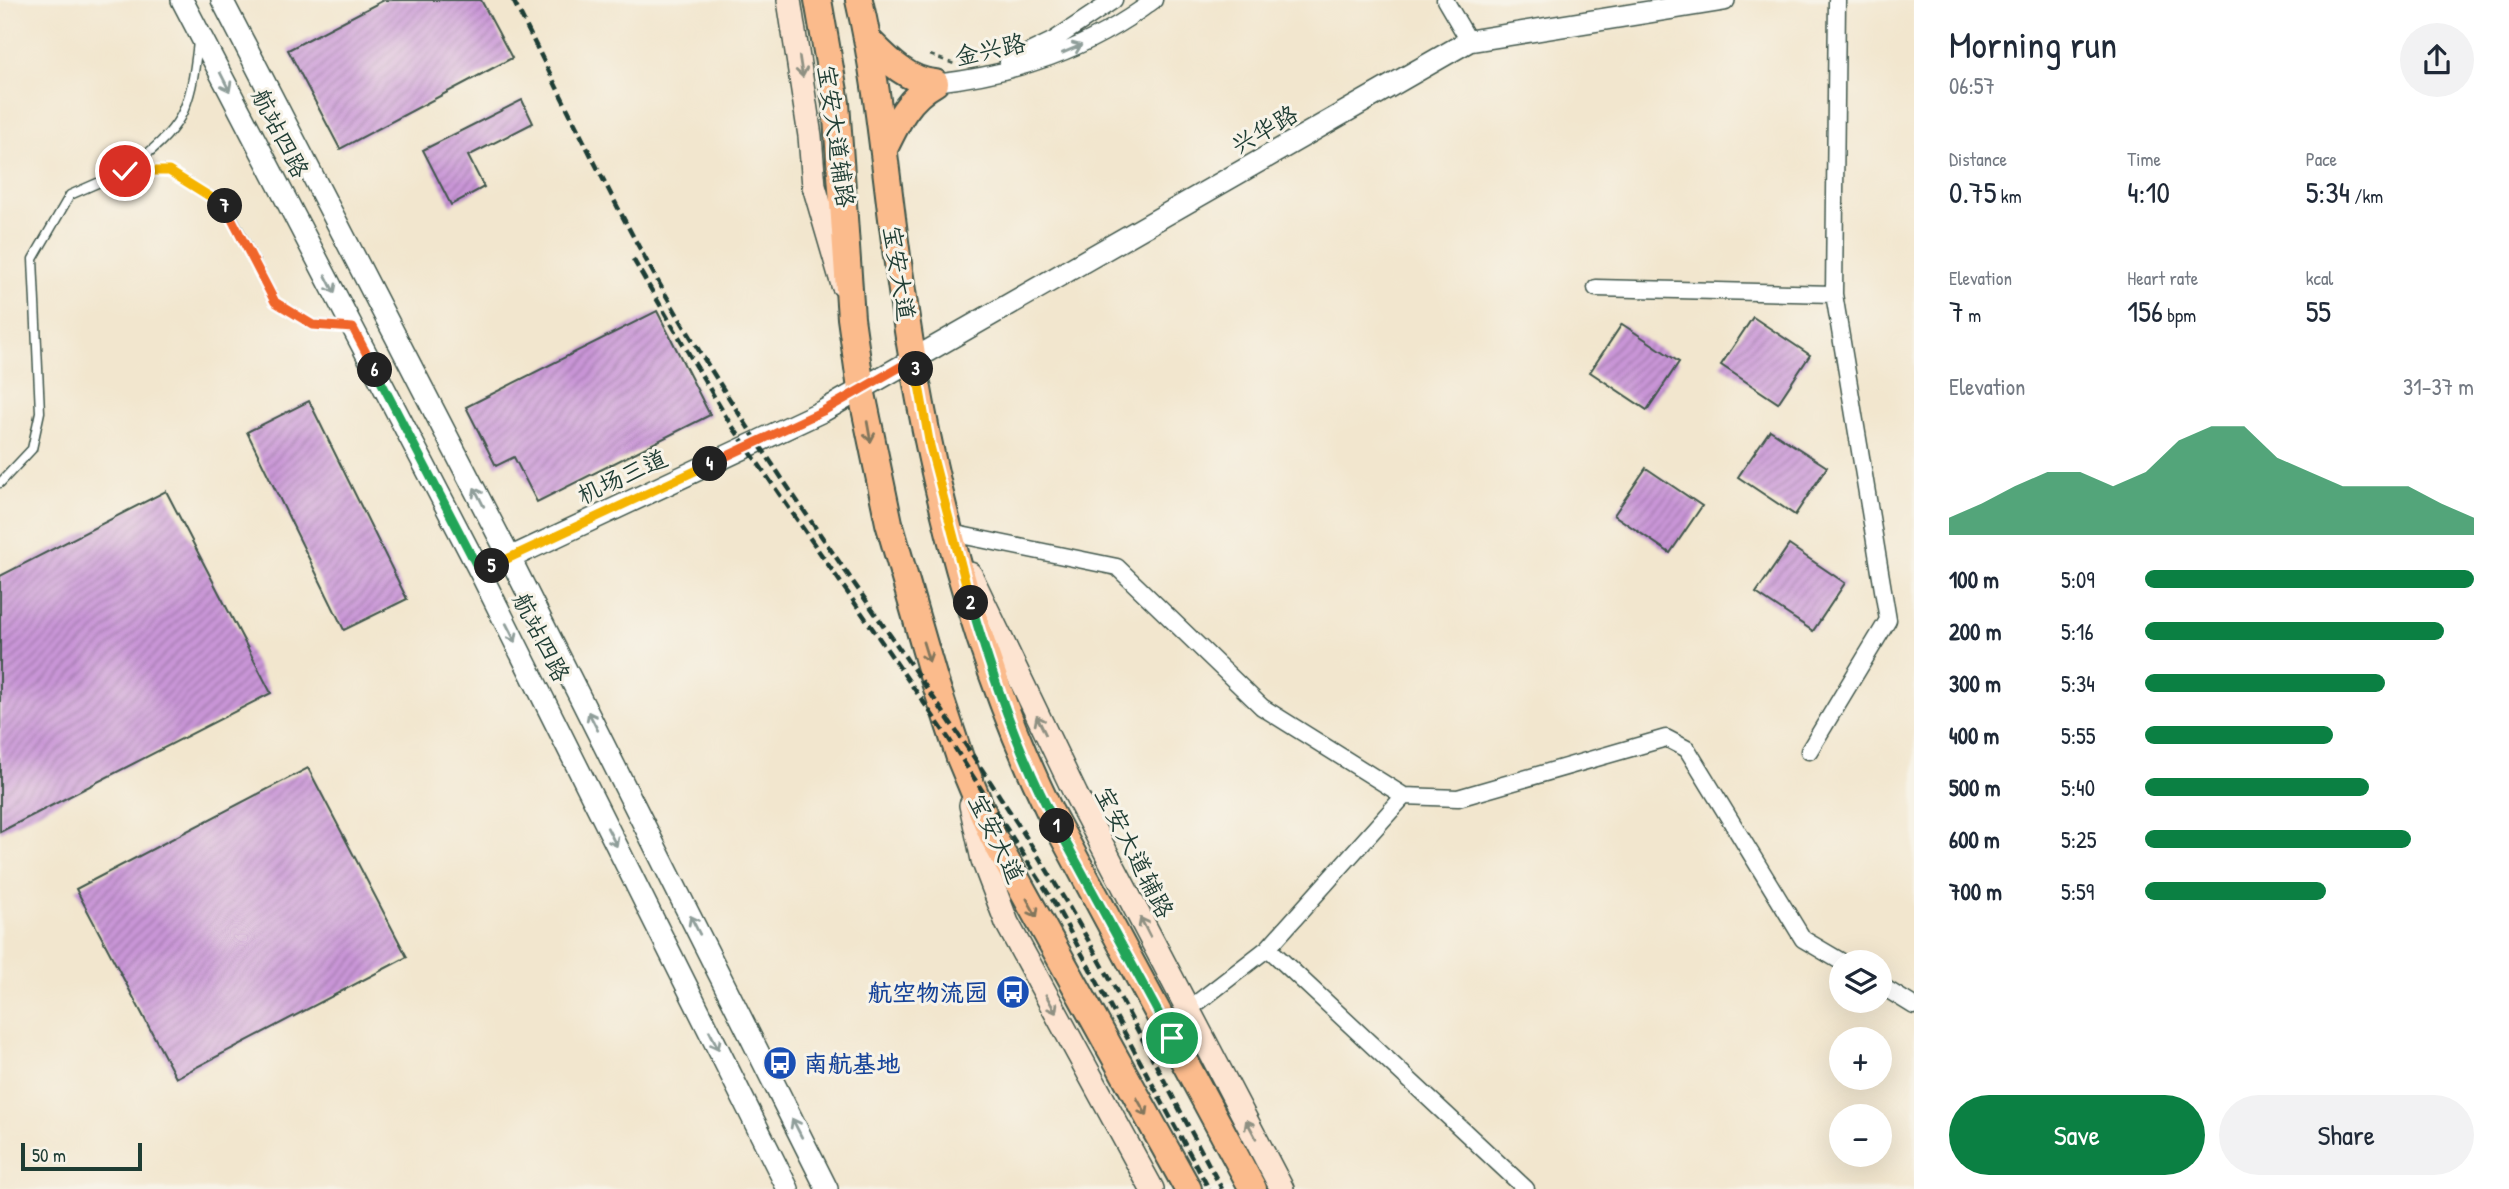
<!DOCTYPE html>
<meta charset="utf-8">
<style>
:root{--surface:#fff;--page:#f2f2f3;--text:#1f2937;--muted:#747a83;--accent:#0b8043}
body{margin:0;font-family:"Patrick Hand","LXGW WenKai TC",sans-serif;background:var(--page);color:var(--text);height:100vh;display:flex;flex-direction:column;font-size:26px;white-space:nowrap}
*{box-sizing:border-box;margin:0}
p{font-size:23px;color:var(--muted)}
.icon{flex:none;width:38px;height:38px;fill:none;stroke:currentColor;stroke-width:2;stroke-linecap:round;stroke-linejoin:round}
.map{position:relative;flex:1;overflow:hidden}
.side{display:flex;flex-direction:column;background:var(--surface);width:595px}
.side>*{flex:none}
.controls{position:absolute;left:1829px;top:950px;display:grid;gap:14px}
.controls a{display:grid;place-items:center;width:63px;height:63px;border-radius:50%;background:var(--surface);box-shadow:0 7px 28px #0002;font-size:35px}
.scale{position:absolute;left:21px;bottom:18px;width:121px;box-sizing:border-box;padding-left:7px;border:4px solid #1f3d34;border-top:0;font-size:19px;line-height:24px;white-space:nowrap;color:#1f3d34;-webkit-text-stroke:5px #f7f3e8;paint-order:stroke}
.pin{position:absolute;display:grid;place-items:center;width:60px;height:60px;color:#fff;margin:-30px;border:4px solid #fff;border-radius:50%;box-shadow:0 2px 7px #0007}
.km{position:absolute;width:35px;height:35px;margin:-18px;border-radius:50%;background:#222;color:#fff;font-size:19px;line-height:35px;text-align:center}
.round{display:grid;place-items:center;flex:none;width:74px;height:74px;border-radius:37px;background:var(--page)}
.head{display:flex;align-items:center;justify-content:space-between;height:119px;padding:0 35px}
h1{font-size:38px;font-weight:600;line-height:52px}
.figures{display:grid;grid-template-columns:repeat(3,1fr);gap:10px;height:119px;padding:7px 35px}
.figures div{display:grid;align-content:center}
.figures b{font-size:30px;font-weight:600}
.figures small{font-size:19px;font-weight:400}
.figures p{font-size:19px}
.chart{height:196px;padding:14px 35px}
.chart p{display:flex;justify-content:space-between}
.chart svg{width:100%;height:126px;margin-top:7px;fill:var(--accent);opacity:.7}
.cta{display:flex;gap:14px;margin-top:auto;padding:14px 35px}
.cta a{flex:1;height:80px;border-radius:42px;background:var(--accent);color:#fff;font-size:28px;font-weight:600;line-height:80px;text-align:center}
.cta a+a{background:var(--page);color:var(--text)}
ul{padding:0 35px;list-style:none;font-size:23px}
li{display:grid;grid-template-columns:112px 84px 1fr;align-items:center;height:52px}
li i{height:18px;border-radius:9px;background:var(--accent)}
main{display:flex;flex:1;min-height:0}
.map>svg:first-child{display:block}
.building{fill:url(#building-hatch)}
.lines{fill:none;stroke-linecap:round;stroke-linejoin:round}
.service-casing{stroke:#3f564b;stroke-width:11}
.minor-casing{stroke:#3f564b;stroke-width:19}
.tertiary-casing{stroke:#3f564b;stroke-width:24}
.secondary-casing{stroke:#3f564b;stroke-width:26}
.primary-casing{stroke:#3f564b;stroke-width:30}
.path{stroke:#3f564b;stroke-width:2.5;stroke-dasharray:5 5;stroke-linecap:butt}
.service{stroke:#fff;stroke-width:8}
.minor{stroke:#fff;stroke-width:16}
.tertiary{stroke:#fff;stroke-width:21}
.secondary{stroke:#fde4d1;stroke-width:23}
.primary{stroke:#fbbb8c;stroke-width:26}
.rail{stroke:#1f3d34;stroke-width:4.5;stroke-dasharray:10 5;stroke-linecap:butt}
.oneway{stroke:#8f9e9a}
.oneway2{stroke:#8e9082}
.oneway3{stroke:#82765c}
.split-1-casing{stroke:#fff;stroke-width:14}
.split-2-casing{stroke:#fff;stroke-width:14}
.split-3-casing{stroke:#fff;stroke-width:14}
.split-4-casing{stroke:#fff;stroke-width:14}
.split-5-casing{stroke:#fff;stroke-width:14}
.split-6-casing{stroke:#fff;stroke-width:14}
.split-7-casing{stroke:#fff;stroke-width:14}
.split-8-casing{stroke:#fff;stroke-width:14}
.split-1{stroke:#22a559;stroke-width:9}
.split-2{stroke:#22a559;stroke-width:9}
.split-3{stroke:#f5b400;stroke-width:9}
.split-4{stroke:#f0652b;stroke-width:9}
.split-5{stroke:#f5b400;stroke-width:9}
.split-6{stroke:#22a559;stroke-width:9}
.split-7{stroke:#f0652b;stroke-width:9}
.split-8{stroke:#f5b400;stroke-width:9}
.labels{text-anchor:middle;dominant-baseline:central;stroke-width:6;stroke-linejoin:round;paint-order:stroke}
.street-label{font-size:24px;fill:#1f3d34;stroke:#f7f3e8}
.transit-label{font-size:24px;font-weight:bold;fill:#164399;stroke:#f7f3e8;text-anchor:end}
</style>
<main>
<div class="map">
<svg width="1914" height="1189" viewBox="0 0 1914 1189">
<defs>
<pattern id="building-hatch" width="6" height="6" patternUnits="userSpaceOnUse" patternTransform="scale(1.75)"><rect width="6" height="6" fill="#c995d7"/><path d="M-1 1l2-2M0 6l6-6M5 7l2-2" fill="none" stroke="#a37baf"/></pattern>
</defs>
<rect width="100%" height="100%" fill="#f7f3e8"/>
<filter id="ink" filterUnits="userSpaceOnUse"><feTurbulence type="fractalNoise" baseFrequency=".0143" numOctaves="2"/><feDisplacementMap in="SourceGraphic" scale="14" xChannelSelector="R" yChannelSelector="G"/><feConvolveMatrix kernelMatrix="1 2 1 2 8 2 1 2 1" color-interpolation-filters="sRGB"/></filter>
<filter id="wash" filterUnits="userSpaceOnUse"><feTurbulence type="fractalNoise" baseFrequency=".00686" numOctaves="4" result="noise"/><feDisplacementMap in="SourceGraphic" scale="28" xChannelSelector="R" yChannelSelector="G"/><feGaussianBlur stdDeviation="1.57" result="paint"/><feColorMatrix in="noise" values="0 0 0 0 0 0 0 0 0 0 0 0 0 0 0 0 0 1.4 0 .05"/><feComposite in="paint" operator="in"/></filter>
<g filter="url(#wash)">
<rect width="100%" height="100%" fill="#f2e6ce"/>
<g id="blocks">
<path class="building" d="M384 0H481L512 58 340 149 288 50Z
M522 100 533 123 468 156 484 187 451 205 423 150Z
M657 311 710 415 537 502 514 457 496 466 466 407Z
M1753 317 1810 355 1778 403 1721 365Z
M1622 324 1679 362 1647 410 1590 372Z
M309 401 407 599 344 630 247 432Z
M1770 430 1827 467 1795 515 1738 477Z
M1646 468 1702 506 1670 553 1614 515Z
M166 491 271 693 0 832V576Z
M1789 545 1845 583 1813 631 1756 593Z
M308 768 407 957 176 1078 76 889Z"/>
</g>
</g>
<g filter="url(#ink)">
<use href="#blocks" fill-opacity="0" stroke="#3f564b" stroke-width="2"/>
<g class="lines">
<g class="service-casing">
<path id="service" d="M198 42C190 113 183 128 125 171H169L227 207 275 302 313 325 349 327
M0 483 32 449 40 412 33 259 70 195 125 171"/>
</g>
<g class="minor-casing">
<path id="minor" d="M1445 0 1469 41
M1008 62 1054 40 1114 0
M935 83C1016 74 1088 50 1154 0
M1596 288 1834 294
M951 533 1117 567 1262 707 1404 796 1458 798 1666 738 1687 749 1803 939 1842 962
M1809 751 1888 620 1834 294 1837 0
M1268 948 1526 1189
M1880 985 1914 1006
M1188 1010 1268 948 1404 796"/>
</g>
<g class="tertiary-casing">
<path id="tertiary" d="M182 0 480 572 788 1189
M222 0 510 558 827 1189
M480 572 823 411 1469 41 1724 0"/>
</g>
<g class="secondary-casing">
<path id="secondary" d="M789 0 810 136 814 186 843 285
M970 574 1076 795 1282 1189
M971 805 983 860 1007 923 1152 1189"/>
</g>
<g class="primary-casing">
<path id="primary" d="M818 0 836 103 851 318 861 389 889 523 934 679 960 758 993 837 1188 1189
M859 0C880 91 886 185 900 277 925 459 969 645 1049 810L1253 1189
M868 40C887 59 907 81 935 83
M884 149C897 122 908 98 935 83"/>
</g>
<path class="path" d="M930 55 954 64"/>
<use href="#service" class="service"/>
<use href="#minor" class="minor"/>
<use href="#tertiary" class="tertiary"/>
<use href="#secondary" class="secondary"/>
<use href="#primary" class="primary"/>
<path class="rail" d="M513 0C571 114 625 230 692 339 798 513 924 675 1033 848 1103 958 1160 1075 1222 1189
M633 259 728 420 949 739 1055 904 1209 1189"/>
</g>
<defs><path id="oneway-shaft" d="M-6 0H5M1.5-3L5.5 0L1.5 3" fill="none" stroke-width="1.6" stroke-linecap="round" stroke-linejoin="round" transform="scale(1.75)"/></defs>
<g class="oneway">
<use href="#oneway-shaft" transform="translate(1072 49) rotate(-23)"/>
<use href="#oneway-shaft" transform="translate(225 82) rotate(63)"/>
<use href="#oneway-shaft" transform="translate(330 284) rotate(63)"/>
<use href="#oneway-shaft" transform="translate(479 497) rotate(-117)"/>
<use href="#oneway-shaft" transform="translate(511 633) rotate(63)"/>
<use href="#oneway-shaft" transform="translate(593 721) rotate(-117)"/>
<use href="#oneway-shaft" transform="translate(612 837) rotate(63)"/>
<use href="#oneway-shaft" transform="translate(695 925) rotate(-117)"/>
<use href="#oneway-shaft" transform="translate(714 1040) rotate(63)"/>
<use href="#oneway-shaft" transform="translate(797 1128) rotate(-117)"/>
</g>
<g class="oneway2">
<use href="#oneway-shaft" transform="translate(801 67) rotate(81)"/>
<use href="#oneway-shaft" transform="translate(1041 725) rotate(-116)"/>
<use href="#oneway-shaft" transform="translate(1145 927) rotate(-117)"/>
<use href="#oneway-shaft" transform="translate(1051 1004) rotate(61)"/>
<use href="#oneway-shaft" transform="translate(1251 1129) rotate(-118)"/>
</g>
<g class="oneway3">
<use href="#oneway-shaft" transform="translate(869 432) rotate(80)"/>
<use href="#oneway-shaft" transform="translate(926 652) rotate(73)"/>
<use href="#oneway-shaft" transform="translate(1032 908) rotate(61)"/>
<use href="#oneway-shaft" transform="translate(1142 1107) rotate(61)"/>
</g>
</g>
<g class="lines" filter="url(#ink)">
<g class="split-1-casing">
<path id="split-1" d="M1057 826 1172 1038"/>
</g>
<g class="split-2-casing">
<path id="split-2" d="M971 603C993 680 1019 755 1057 826"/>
</g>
<g class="split-3-casing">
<path id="split-3" d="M916 369 930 446 971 603"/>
</g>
<g class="split-4-casing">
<path id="split-4" d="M710 464 823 411 914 359 916 369"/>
</g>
<g class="split-5-casing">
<path id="split-5" d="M492 566 710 464"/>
</g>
<g class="split-6-casing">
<path id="split-6" d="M375 370 480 572 492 566"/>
</g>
<g class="split-7-casing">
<path id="split-7" d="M225 206 275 302 313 325 353 328 375 370"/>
</g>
<g class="split-8-casing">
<path id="split-8" d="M125 171H169L225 206"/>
</g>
<use href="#split-1" class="split-1"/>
<use href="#split-2" class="split-2"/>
<use href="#split-3" class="split-3"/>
<use href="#split-4" class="split-4"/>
<use href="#split-5" class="split-5"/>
<use href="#split-6" class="split-6"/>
<use href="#split-7" class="split-7"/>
<use href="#split-8" class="split-8"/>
</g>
<defs>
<g id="bus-disc" transform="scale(1.75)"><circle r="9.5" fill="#1a4fb4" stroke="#f7f3e8"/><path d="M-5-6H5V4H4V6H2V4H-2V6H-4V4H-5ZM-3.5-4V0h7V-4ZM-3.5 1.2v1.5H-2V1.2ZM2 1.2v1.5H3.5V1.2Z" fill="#fff"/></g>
</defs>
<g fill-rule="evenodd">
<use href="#bus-disc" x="1013" y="992"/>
<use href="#bus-disc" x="780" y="1063"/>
</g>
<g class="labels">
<g class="street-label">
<text transform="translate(990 49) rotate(-12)">金兴路</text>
<text transform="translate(1264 129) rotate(-30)">兴华路</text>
<text transform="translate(281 133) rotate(63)">航站四路</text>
<text transform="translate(837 136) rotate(82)">宝安大道辅路</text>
<text transform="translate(900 273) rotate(81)">宝安大道</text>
<text transform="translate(622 476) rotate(-25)">机场三道</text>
<text transform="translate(542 637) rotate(63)">航站四路</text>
<text transform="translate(997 838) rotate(64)">宝安大道</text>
<text transform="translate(1135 852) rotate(63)">宝安大道辅路</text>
</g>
<g class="transit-label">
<text x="988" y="992">航空物流园</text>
<text x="804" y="1063" text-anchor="start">南航基地</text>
</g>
</g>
</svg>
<div class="controls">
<a><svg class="icon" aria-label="layers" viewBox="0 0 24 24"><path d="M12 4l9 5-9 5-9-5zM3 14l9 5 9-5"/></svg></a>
<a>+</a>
<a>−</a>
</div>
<div class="scale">50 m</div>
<div class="pin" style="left:1172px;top:1038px;background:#1e9e55"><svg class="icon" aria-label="arrive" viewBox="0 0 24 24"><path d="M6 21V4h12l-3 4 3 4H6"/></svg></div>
<div class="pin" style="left:125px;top:171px;background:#d93025"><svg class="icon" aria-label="check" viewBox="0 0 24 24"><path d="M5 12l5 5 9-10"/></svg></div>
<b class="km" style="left:1057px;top:826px">1</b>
<b class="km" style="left:971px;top:603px">2</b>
<b class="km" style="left:916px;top:369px">3</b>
<b class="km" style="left:710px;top:464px">4</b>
<b class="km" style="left:492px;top:566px">5</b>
<b class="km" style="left:375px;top:370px">6</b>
<b class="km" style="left:225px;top:206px">7</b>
</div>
<section class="side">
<div class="head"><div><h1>Morning run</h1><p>06:57</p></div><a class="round"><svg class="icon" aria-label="share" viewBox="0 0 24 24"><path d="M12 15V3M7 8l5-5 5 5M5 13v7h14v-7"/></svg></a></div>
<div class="figures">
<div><p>Distance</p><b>0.75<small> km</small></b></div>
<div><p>Time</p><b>4:10</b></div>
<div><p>Pace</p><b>5:34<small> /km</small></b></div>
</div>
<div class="figures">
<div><p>Elevation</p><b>7<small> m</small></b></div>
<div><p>Heart rate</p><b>156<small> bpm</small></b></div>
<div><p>kcal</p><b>55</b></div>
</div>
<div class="chart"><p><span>Elevation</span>31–37 m</p>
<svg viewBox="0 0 160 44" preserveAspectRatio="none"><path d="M0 44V38L10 33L20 27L30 22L40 22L50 27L60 22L70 11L80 6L90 6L100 17L110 22L120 27L130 27L140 27L150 33L160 38V44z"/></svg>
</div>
<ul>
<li><b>100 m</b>5:09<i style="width:100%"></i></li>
<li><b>200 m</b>5:16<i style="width:91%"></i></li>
<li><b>300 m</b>5:34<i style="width:73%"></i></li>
<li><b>400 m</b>5:55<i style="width:57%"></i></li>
<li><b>500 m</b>5:40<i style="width:68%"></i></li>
<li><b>600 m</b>5:25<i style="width:81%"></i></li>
<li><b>700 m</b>5:59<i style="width:55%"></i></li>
</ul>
<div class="cta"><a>Save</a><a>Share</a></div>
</section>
</main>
